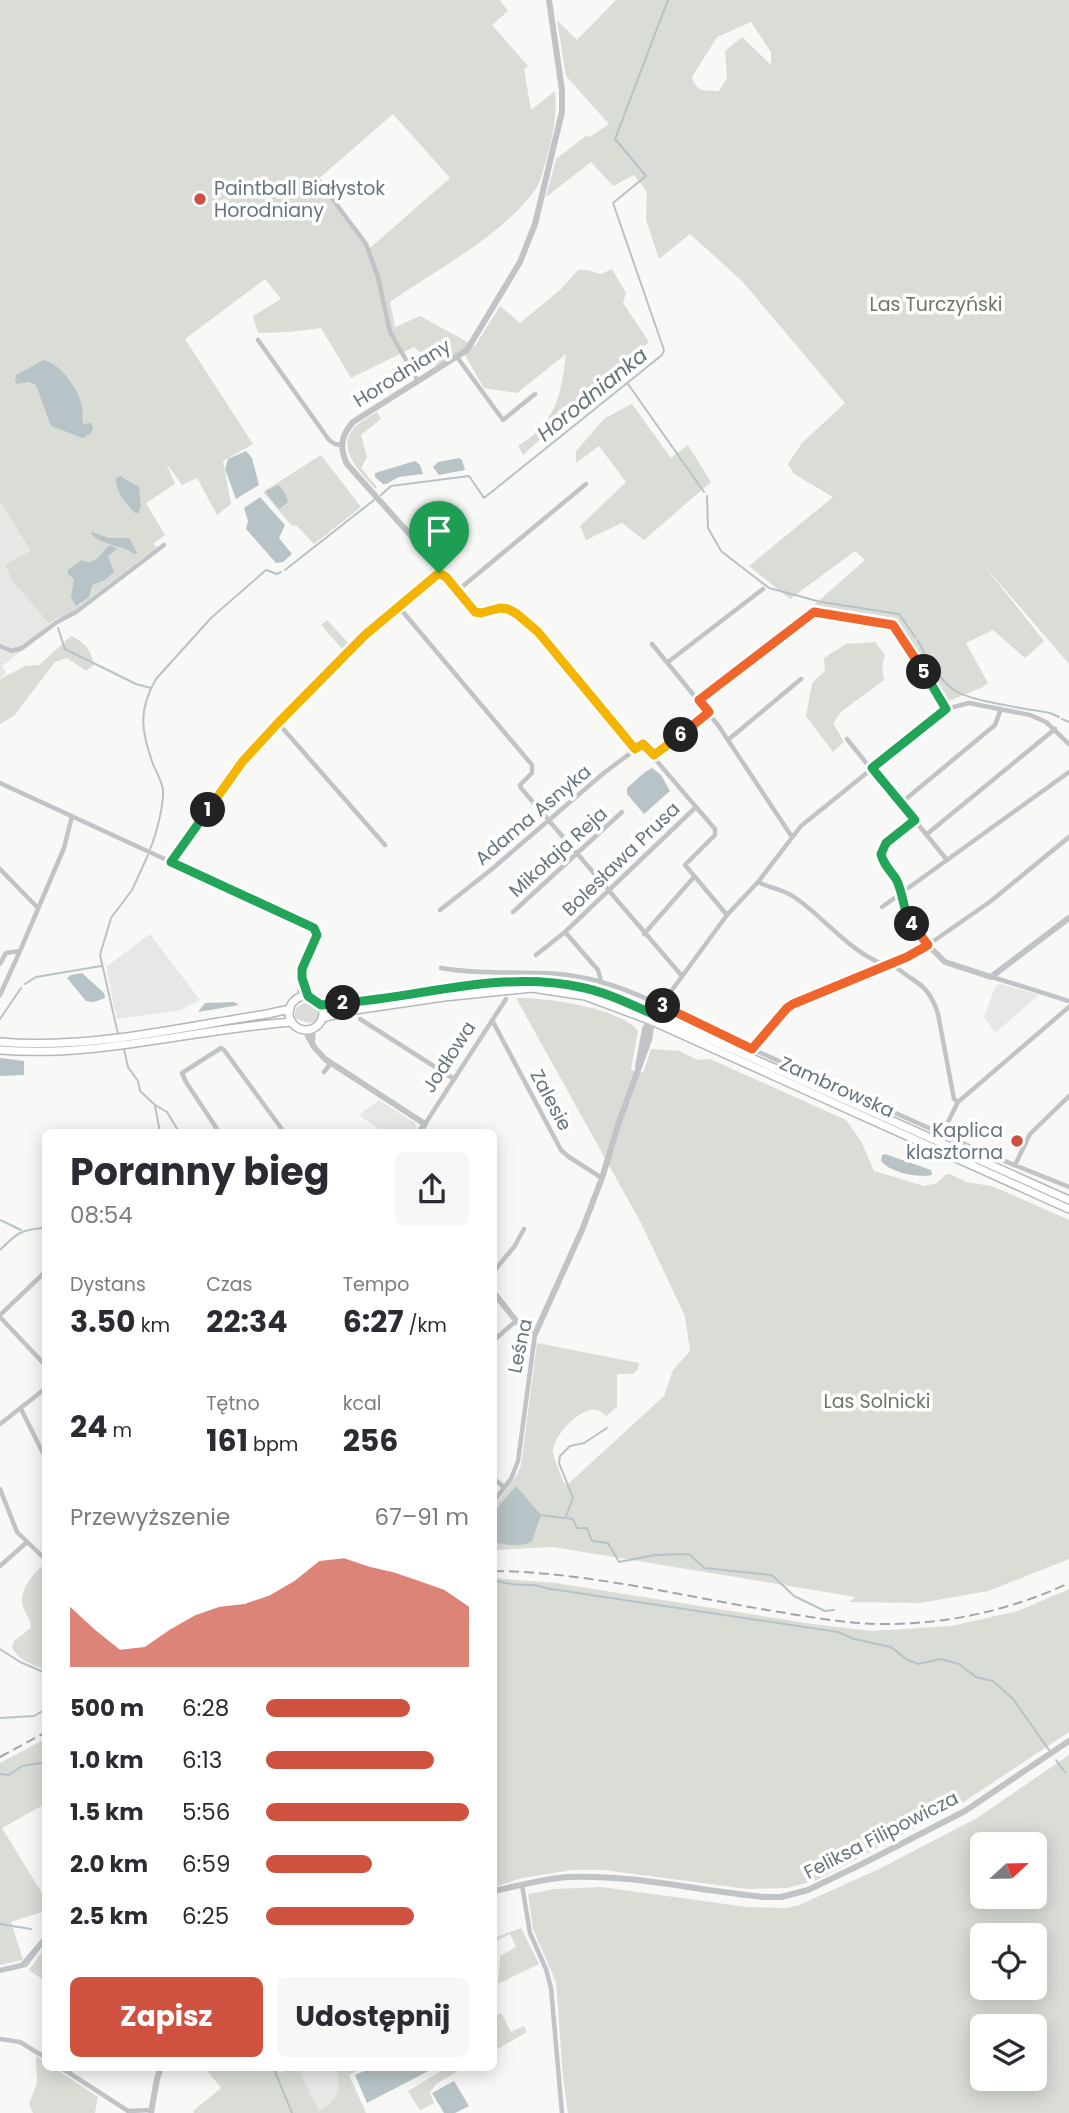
<!DOCTYPE html>
<html lang="pl">
<meta charset="utf-8">
<style>
:root{--surface:#fff;--page:#f7f7f7;--text:#2b2b33;--muted:#7c7c81;--accent:#cf513f}
body{margin:0;font-family:Poppins,sans-serif;background:var(--page);color:var(--text);height:100vh;display:flex;flex-direction:column;font-size:26px;white-space:nowrap}
*{box-sizing:border-box;margin:0}
p{font-size:23px;color:var(--muted)}
.icon{flex:none;width:38px;height:38px;fill:none;stroke:currentColor;stroke-width:2;stroke-linecap:round;stroke-linejoin:round}
.map{position:relative;flex:1;overflow:hidden}
.panel{position:absolute;left:42px;top:1129px;width:455px;height:942px;display:flex;flex-direction:column;background:var(--surface);border-radius:10px;box-shadow:0 4px 18px #0003}
.panel>*{flex:none}
.needle{width:46px;rotate:68deg}
.buttons{position:absolute;left:970px;top:1832px;display:grid;gap:14px}
.buttons a{display:grid;place-items:center;width:77px;height:77px;border-radius:10px;background:var(--surface);box-shadow:0 4px 18px #0003;font-size:35px}
.pin{position:absolute;display:grid;place-items:center;width:60px;height:60px;color:#fff;margin:-72px -30px;border-radius:50% 50% 50% 0;rotate:-45deg;box-shadow:0 0 7px #0007}
.pin .icon{rotate:45deg}
.km{position:absolute;width:35px;height:35px;margin:-18px;border-radius:50%;background:#222;color:#fff;font-size:19px;line-height:35px;text-align:center}
.round{display:grid;place-items:center;flex:none;width:74px;height:74px;border-radius:10px;background:var(--page)}
.summary{display:flex;align-items:center;justify-content:space-between;height:119px;padding:0 28px}
h1{font-size:38px;font-weight:700;line-height:52px}
.stats{display:grid;grid-template-columns:repeat(3,1fr);gap:10px;height:119px;padding:7px 28px}
.stats div{display:grid;align-content:center}
.stats b{font-size:30px;font-weight:700}
.stats small{font-size:19px;font-weight:400}
.stats p{font-size:19px}
.chart{height:196px;padding:14px 28px}
.chart p{display:flex;justify-content:space-between}
.chart svg{width:100%;height:126px;margin-top:7px;fill:var(--accent);opacity:.7}
.action{display:flex;gap:14px;margin-top:auto;padding:14px 28px}
.action a{flex:1;height:80px;border-radius:10px;background:var(--accent);color:#fff;font-size:28px;font-weight:700;line-height:80px;text-align:center}
.action a+a{background:var(--page);color:var(--text)}
ul{padding:0 28px;list-style:none;font-size:23px}
li{display:grid;grid-template-columns:112px 84px 1fr;align-items:center;height:52px}
li i{height:18px;border-radius:9px;background:var(--accent)}
.map>svg:first-child{display:block}
.built{fill:#e6e8e6}
.green{fill:#d9ddd6;fill-rule:evenodd}
.water{fill:#b7c3c6}
.lines{fill:none;stroke-linecap:round;stroke-linejoin:round}
.stream{stroke:#b7c3c6;stroke-width:2}
.secondary-casing{stroke:#b3b8bc;stroke-width:10}
.minor{stroke:#c0c4c7;stroke-width:4.5}
.tertiary{stroke:#c0c4c7;stroke-width:6}
.secondary{stroke:#fff;stroke-width:7}
.rail{stroke:#a0a7ab;stroke-width:2;stroke-dasharray:10 5;stroke-linecap:butt}
.split-1-casing{stroke:#fff;stroke-width:14}
.split-2-casing{stroke:#fff;stroke-width:14}
.split-3-casing{stroke:#fff;stroke-width:14}
.split-4-casing{stroke:#fff;stroke-width:14}
.split-5-casing{stroke:#fff;stroke-width:14}
.split-6-casing{stroke:#fff;stroke-width:14}
.split-7-casing{stroke:#fff;stroke-width:14}
.split-1{stroke:#f5b400;stroke-width:9}
.split-2{stroke:#22a559;stroke-width:9}
.split-3{stroke:#22a559;stroke-width:9}
.split-4{stroke:#f0652b;stroke-width:9}
.split-5{stroke:#22a559;stroke-width:9}
.split-6{stroke:#f0652b;stroke-width:9}
.split-7{stroke:#f5b400;stroke-width:9}
.poi-dot{fill:#cf513f;stroke:#fff;stroke-width:2.5}
.labels{text-anchor:middle;dominant-baseline:central;stroke-width:7;stroke-linejoin:round;paint-order:stroke}
.poi-label{font-size:19px;fill:#66767e;stroke:#fff;text-anchor:start}
.park-label{font-size:19px;fill:#6a7765;stroke:#fff}
.street-label{font-size:19px;fill:#66767e;stroke:#fff}
.water-label{font-size:21px;font-style:italic;fill:#617478;stroke:#fff}
</style>
<div class="map">
<svg width="1069" height="2113" viewBox="0 0 1069 2113">
<rect width="100%" height="100%" fill="#f8f8f6"/>
<path class="built" d="M0 501 30 552 5 565 11 579 52 628 2 666 6 673 0 678Z
M150 934 200 1000 181 1010 117 1019 106 967Z
M1001 984 1039 995 995 1033 984 1017 996 985Z
M379 1100 415 1123 416 1128 413 1132H383L359 1115Z
M297 2067H337L338 2093 334 2101 319 2111Z"/>
<path class="green" d="M0 0H500L508 11 492 25 528 66 524 69 531 110 555 91C557 112 554 130 549 150 545 162 542 180 535 190 502 236 437 269 390 302L395 327 420 316 475 346 500 306 520 323 560 290 578 270H587L601 274 612 269 626 293 623 303 649 342 523 455 518 446C556 422 561 396 566 354L517 393 484 388 462 350 437 366 414 347 351 378 321 328 290 332 258 333 253 316 281 299 265 279 185 339 253 444 223 461 231 504 217 515 197 478 182 485 166 463 175 484 146 503 165 535 153 544 157 547 65 617 57 618 49 624 11 579 5 565 30 551 0 501ZM393 114 450 178 371 247 367 248 316 181Z
M616 0H1069V664L982 563 1044 641 1025 658 993 630 966 643 988 683 983 687 949 701 896 618 814 605 865 560 855 551 790 599 749 566 833 497 794 474 788 464 802 443 845 403 742 281 690 234 659 259 646 220 647 192 634 175 613 186 591 162 546 197 556 159 587 135 590 137 609 124 566 76 557 20 577 40ZM751 22 771 52V65L742 37 725 51 727 78 719 91C705 91 696 92 692 77L717 37Z
M632 404 671 458 688 445 711 482 644 540 622 523 586 540 580 526 626 482 599 446 576 463V451L605 418Z
M377 412 381 419 361 435 367 457 361 468 377 487 375 489C363 474 338 453 351 432 355 424 369 417 377 412Z
M321 455 361 507 314 544 297 526 291 525 263 492Z
M327 620 351 646 345 652 321 625Z
M71 636C85 642 91 650 94 665L86 671 67 658 55 662 14 716 0 724V679L25 666 39 665Z
M875 642 885 655 882 666 884 680 842 711 833 723 844 742 833 752 806 716 812 683 825 671 824 658 846 644Z
M516 998C544 997 621 1008 638 1031L631 1070 643 1073 651 1049 679 1051 698 1060 710 1059 846 1120 861 1141 874 1171 924 1186 937 1183 945 1175 950 1174 966 1182 992 1186 1069 1220V1559L988 1591 920 1603 849 1602 856 1597 553 1547 494 1550V1507L517 1475 521 1465 537 1343 639 1363 638 1369 633 1374H617V1407L606 1416C603 1414 601 1411 597 1410 581 1406 555 1435 553 1449 552 1458 561 1472 563 1482L567 1485 664 1396 673 1370 690 1351 685 1316 641 1223Z
M304 1003 320 1009C319 1030 306 1022 294 1018L296 1008Z
M42 1566 46 1568 45 1669C33 1665 17 1660 12 1647L14 1641 31 1628C31 1619 26 1615 23 1607 18 1591 32 1576 42 1566Z
M494 1578 556 1583 812 1624 872 1631 951 1626 1018 1611 1069 1589V1732L962 1803 817 1880 787 1888 748 1889 604 1870H572L522 1878 494 1887Z
M45 1739V1804L2 1828 42 1893 45 1911 11 1922 23 1960 0 1965V1763Z
M1069 1755V2113H568L563 2077 556 1982 533 1929 528 1894 555 1889 601 1887 747 1907 787 1908 799 1905 881 1868 977 1818ZM1034 1844V1897H982V1844ZM982 1936H1034V1988H982ZM982 2026H1034V2079H982Z
M521 1928 539 1964 498 1984 500 1956 516 1947 510 1934 494 1942V1938Z
M45 1948V1981L29 1970Z
M501 2013 511 2032 524 2026 527 2032 494 2051V2017Z
M36 2056 45 2062 46 2067H53L98 2097 95 2113H33L29 2104 37 2083Z
M204 2067H276L280 2073 288 2067H297L319 2111C342 2097 338 2092 337 2067H363L349 2075 366 2113H194L193 2111 221 2088Z
M448 2067H465L436 2084 430 2093 434 2103 420 2110 408 2091Z"/>
<path class="water" d="M44 360C61 364 79 390 82 407 83 413 82 419 83 424L91 423 93 428 91 433 83 438 51 426 36 385 28 382 17 384 15 381 16 375Z
M246 451 252 458 259 485 236 499 225 469 228 459Z
M459 458 462 460 465 470 439 475 433 467 438 462Z
M415 461 420 465 423 474 399 477 386 484H383L375 477V473Z
M120 476 139 487 141 507 138 513H135C125 502 116 493 116 478Z
M278 485 284 491 288 502 279 509 266 493V491Z
M260 497 285 525 279 538 292 554 283 562 276 563 246 529 248 521 244 508Z
M92 532 109 538H129L137 553 135 554C122 545 101 545 91 534Z
M110 545 117 549 108 556 114 572 105 580 92 585 89 597 76 606 71 597 74 579 68 574V570L82 560C97 568 100 551 110 545Z
M652 768 661 775 670 791 644 814 627 794V788L645 772Z
M82 973 104 993 105 998 94 1002 86 1001 67 978 71 975Z
M234 1002 239 1005 198 1012 205 1003Z
M0 1058 24 1061V1075L0 1076Z
M885 1154 931 1170 932 1175C918 1178 891 1173 881 1161L882 1155Z
M516 1486 541 1515 532 1541C521 1548 506 1545 494 1542V1512Z
M374 2067H436L367 2103 355 2075Z
M454 2081 469 2106 455 2113H444L432 2093Z"/>
<g class="lines">
<path class="stream" d="M628 384 704 492
M381 495 391 486 469 476 484 498 662 355 664 350 613 203 646 176 615 139 668 0
M707 496 708 528 721 551 769 588 821 602 899 614 915 637
M285 570 374 500
M58 628 65 649 136 684 151 688
M918 641C927 658 938 678 954 690 969 701 1028 709 1050 713L1059 717
M1062 719 1069 722
M150 849C156 836 164 804 163 790 162 781 156 772 153 764 141 731 138 710 156 679L211 618 266 570 277 574 281 572
M25 984 36 977 101 966
M0 1019 21 988
M118 1034 100 955 111 918 132 890 148 855
M124 1049 128 1067 138 1081 140 1091 155 1105 167 1112 179 1132
M155 1106 160 1132
M0 1220 21 1230
M0 1250C17 1233 21 1229 46 1228
M540 1515 573 1519 577 1528H587L592 1541 608 1543 619 1562 655 1555 689 1554 704 1568 772 1575 794 1596 825 1611 834 1610
M566 1516 573 1498 559 1463 560 1456 570 1446 584 1443 607 1428
M494 1580C506 1584 516 1585 529 1585 539 1584 547 1590 558 1590L838 1632 854 1639 891 1647 906 1659 918 1664 941 1659 959 1664 976 1677 993 1681 1013 1699 1049 1750
M0 1649 20 1662 46 1673
M0 1718 34 1716 46 1709
M1056 1760 1065 1772
M0 1774 9 1775 22 1766 46 1762
M0 1924 31 1929
M0 1972 26 1966 43 1944
M273 2067 292 2113"/>
<g class="secondary-casing">
<path id="secondary" d="M289 1013a17 17 0 1 1 34 0a17 17 0 1 1-34 0Z
M321 1005C422 1001 521 962 620 999L1069 1200
M322 1018 355 1010 444 997 532 988 585 996 652 1021 1069 1209
M0 1042C89 1050 180 1027 267 1014L290 1009
M0 1050C98 1058 195 1029 292 1022"/>
</g>
<path class="minor" d="M319 181 366 244 378 277 390 332 418 381
M258 340 329 440 335 444 341 445
M457 357 503 420 535 394
M439 573 446 577 475 612 508 609 538 632 635 749
M457 591 586 484
M398 606 532 765V773L520 785 521 788 682 976
M652 644 718 725 792 837
M0 646 12 651 22 648 57 622 76 612 164 545
M668 662 763 589
M699 700 808 615 821 611 893 625 946 709
M278 723 385 845
M847 739 871 769
M728 740 801 679
M655 755 709 712
M872 768 947 860
M0 783 171 862
M901 803 995 725 1001 709
M915 820 886 843 881 854 884 863 898 885 908 919 928 945 991 901 1069 837
M927 834 1055 729
M0 869 38 908
M758 882C769 888 782 889 794 897 824 917 844 946 878 962L880 967
M882 907 1069 772
M440 910 492 869 605 772 643 744 655 755V759L715 829V835L685 865 727 915
M513 912 622 812
M565 932 598 970 601 981
M644 934 694 877
M536 955 565 932 696 807
M892 963C912 984 927 979 938 1014L954 1099 958 1102 942 1134
M0 964 6 953 20 951 64 848 72 816
M441 968C480 975 519 971 559 974 595 977 628 990 661 1005L727 915 758 882 801 826 946 709 969 703 1030 715 1046 722 1069 744
M992 977 1069 1001
M0 995 20 951
M360 1019 454 1079
M492 1020 561 1150 569 1157 602 1178
M752 1049 987 1154 1069 1187
M324 1072 331 1063
M958 1102 1069 1007
M425 1124 506 999
M219 1132 186 1082 182 1073 221 1048 224 1050 284 1132
M1015 1165 1030 1134 1069 1096
M494 1271 514 1247 524 1229
M0 1315 46 1271
M0 1317 46 1366
M494 1340 516 1321
M21 1409 46 1459
M0 1424 46 1388
M494 1479 504 1487
M0 1489 17 1532 46 1560
M494 1501 511 1479 518 1461 535 1334
M0 1566 27 1542
M522 1885 530 1933 546 1969 551 1988 562 2113
M0 1970 22 1965 46 1937
M0 2039 20 2042 46 2058
M60 2067 128 2111 152 2110"/>
<path class="tertiary" d="M303 982 308 996
M300 998 302 969 317 935 314 928 171 862 243 761 278 723 365 635 439 573 438 566 347 464C339 447 341 436 353 422L467 350 520 262 535 224 562 112V90L549 0
M305 1030 314 1047 325 1059 425 1124 419 1132
M312 1041 313 1028
M638 1066 645 1029 661 1005 752 1049 787 1008 793 1004 907 957 928 945 945 962 991 977 1069 918
M494 1293 522 1328 535 1334 582 1230 602 1178 619 1122 649 1040 652 1022
M494 1891C518 1886 542 1879 567 1877 633 1874 698 1891 764 1897H781L808 1890 864 1863 965 1811 1069 1741
M151 2113 157 2079 161 2067"/>
<use href="#secondary" class="secondary"/>
<path class="rail" d="M494 1571C583 1572 679 1595 767 1610 804 1616 841 1623 878 1624 944 1625 1009 1611 1069 1583
M0 1757 46 1732"/>
</g>
<g class="lines">
<g class="split-1-casing">
<path id="split-1" d="M208 810 243 761 278 723 365 635 439 573"/>
</g>
<g class="split-2-casing">
<path id="split-2" d="M208 810 171 862 314 928 317 935 302 969V978L308 996 321 1005 343 1003"/>
</g>
<g class="split-3-casing">
<path id="split-3" d="M343 1003C421 997 502 970 580 987 606 992 630 1004 655 1015L661 1005 663 1006"/>
</g>
<g class="split-4-casing">
<path id="split-4" d="M663 1006 752 1049 787 1008 793 1004 907 957 928 945 912 924"/>
</g>
<g class="split-5-casing">
<path id="split-5" d="M912 924C902 910 904 894 896 879 890 870 883 864 881 854L886 843 915 820 872 768 946 709 924 672"/>
</g>
<g class="split-6-casing">
<path id="split-6" d="M681 735 709 712 699 700 814 612 893 625 924 672"/>
</g>
<g class="split-7-casing">
<path id="split-7" d="M439 573 446 577 475 612 481 613 500 608 508 609 517 614 538 632 635 749 643 744 654 755 681 735"/>
</g>
<use href="#split-1" class="split-1"/>
<use href="#split-2" class="split-2"/>
<use href="#split-3" class="split-3"/>
<use href="#split-4" class="split-4"/>
<use href="#split-5" class="split-5"/>
<use href="#split-6" class="split-6"/>
<use href="#split-7" class="split-7"/>
</g>
<g class="poi-dot">
<circle cx="200" cy="199" r="7"/>
<circle cx="1017" cy="1141" r="7"/>
</g>
<g class="labels">
<g class="poi-label">
<text x="214" y="188">Paintball Białystok<tspan x="214" dy="22">Horodniany</tspan></text>
<text x="1003" y="1130" text-anchor="end">Kaplica<tspan x="1003" dy="22">klasztorna</tspan></text>
</g>
<g class="park-label">
<text x="936" y="304">Las Turczyński</text>
<text x="877" y="1401">Las Solnicki</text>
</g>
<g class="street-label">
<text transform="translate(402 373) rotate(-32)">Horodniany</text>
<text transform="translate(533 815) rotate(-40)">Adama Asnyka</text>
<text transform="translate(558 852) rotate(-42)">Mikołaja Reja</text>
<text transform="translate(621 859) rotate(-44)">Bolesława Prusa</text>
<text transform="translate(449 1057) rotate(-57)">Jodłowa</text>
<text transform="translate(837 1087) rotate(24)">Zambrowska</text>
<text transform="translate(551 1100) rotate(62)">Zalesie</text>
<text transform="translate(520 1346) rotate(-78)">Leśna</text>
<text transform="translate(881 1835) rotate(-27)">Feliksa Filipowicza</text>
</g>
<g class="water-label">
<text transform="translate(592 394) rotate(-39)">Horodnianka</text>
</g>
</g>
</svg>
<div class="buttons">
<a><svg class="needle" viewBox="-14 -14 28 28"><path d="M0-13l5 13h-10z" fill="#e53935"/><path d="M0 13l5-13h-10z" fill="#7c7c81"/></svg></a>
<a><svg class="icon" aria-label="locate" viewBox="0 0 24 24"><circle cx="12" cy="12" r="6"/><path d="M12 2v4M12 18v4M2 12h4M18 12h4"/></svg></a>
<a><svg class="icon" aria-label="layers" viewBox="0 0 24 24"><path d="M12 4l9 5-9 5-9-5zM3 14l9 5 9-5"/></svg></a>
</div>
<div class="pin" style="left:439px;top:573px;background:#1e9e55"><svg class="icon" aria-label="arrive" viewBox="0 0 24 24"><path d="M6 21V4h12l-3 4 3 4H6"/></svg></div>
<b class="km" style="left:208px;top:810px">1</b>
<b class="km" style="left:343px;top:1003px">2</b>
<b class="km" style="left:663px;top:1006px">3</b>
<b class="km" style="left:912px;top:924px">4</b>
<b class="km" style="left:924px;top:672px">5</b>
<b class="km" style="left:681px;top:735px">6</b>
<section class="panel">
<div class="summary"><div><h1>Poranny bieg</h1><p>08:54</p></div><a class="round"><svg class="icon" aria-label="share" viewBox="0 0 24 24"><path d="M12 15V3M7 8l5-5 5 5M5 13v7h14v-7"/></svg></a></div>
<div class="stats">
<div><p>Dystans</p><b>3.50<small> km</small></b></div>
<div><p>Czas</p><b>22:34</b></div>
<div><p>Tempo</p><b>6:27<small> /km</small></b></div>
</div>
<div class="stats">
<div><b>24<small> m</small></b></div>
<div><p>Tętno</p><b>161<small> bpm</small></b></div>
<div><p>kcal</p><b>256</b></div>
</div>
<div class="chart"><p><span>Przewyższenie</span>67–91 m</p>
<svg viewBox="0 0 160 44" preserveAspectRatio="none"><path d="M0 44V23L10 31L20 38L30 37L40 31L50 26L60 23L70 22L80 19L90 14L100 7L110 6L120 9L130 11L140 14L150 17L160 23V44z"/></svg>
</div>
<ul>
<li><b>500 m</b>6:28<i style="width:71%"></i></li>
<li><b>1.0 km</b>6:13<i style="width:83%"></i></li>
<li><b>1.5 km</b>5:56<i style="width:100%"></i></li>
<li><b>2.0 km</b>6:59<i style="width:52%"></i></li>
<li><b>2.5 km</b>6:25<i style="width:73%"></i></li>
</ul>
<div class="action"><a>Zapisz</a><a>Udostępnij</a></div>
</section>
</div>
